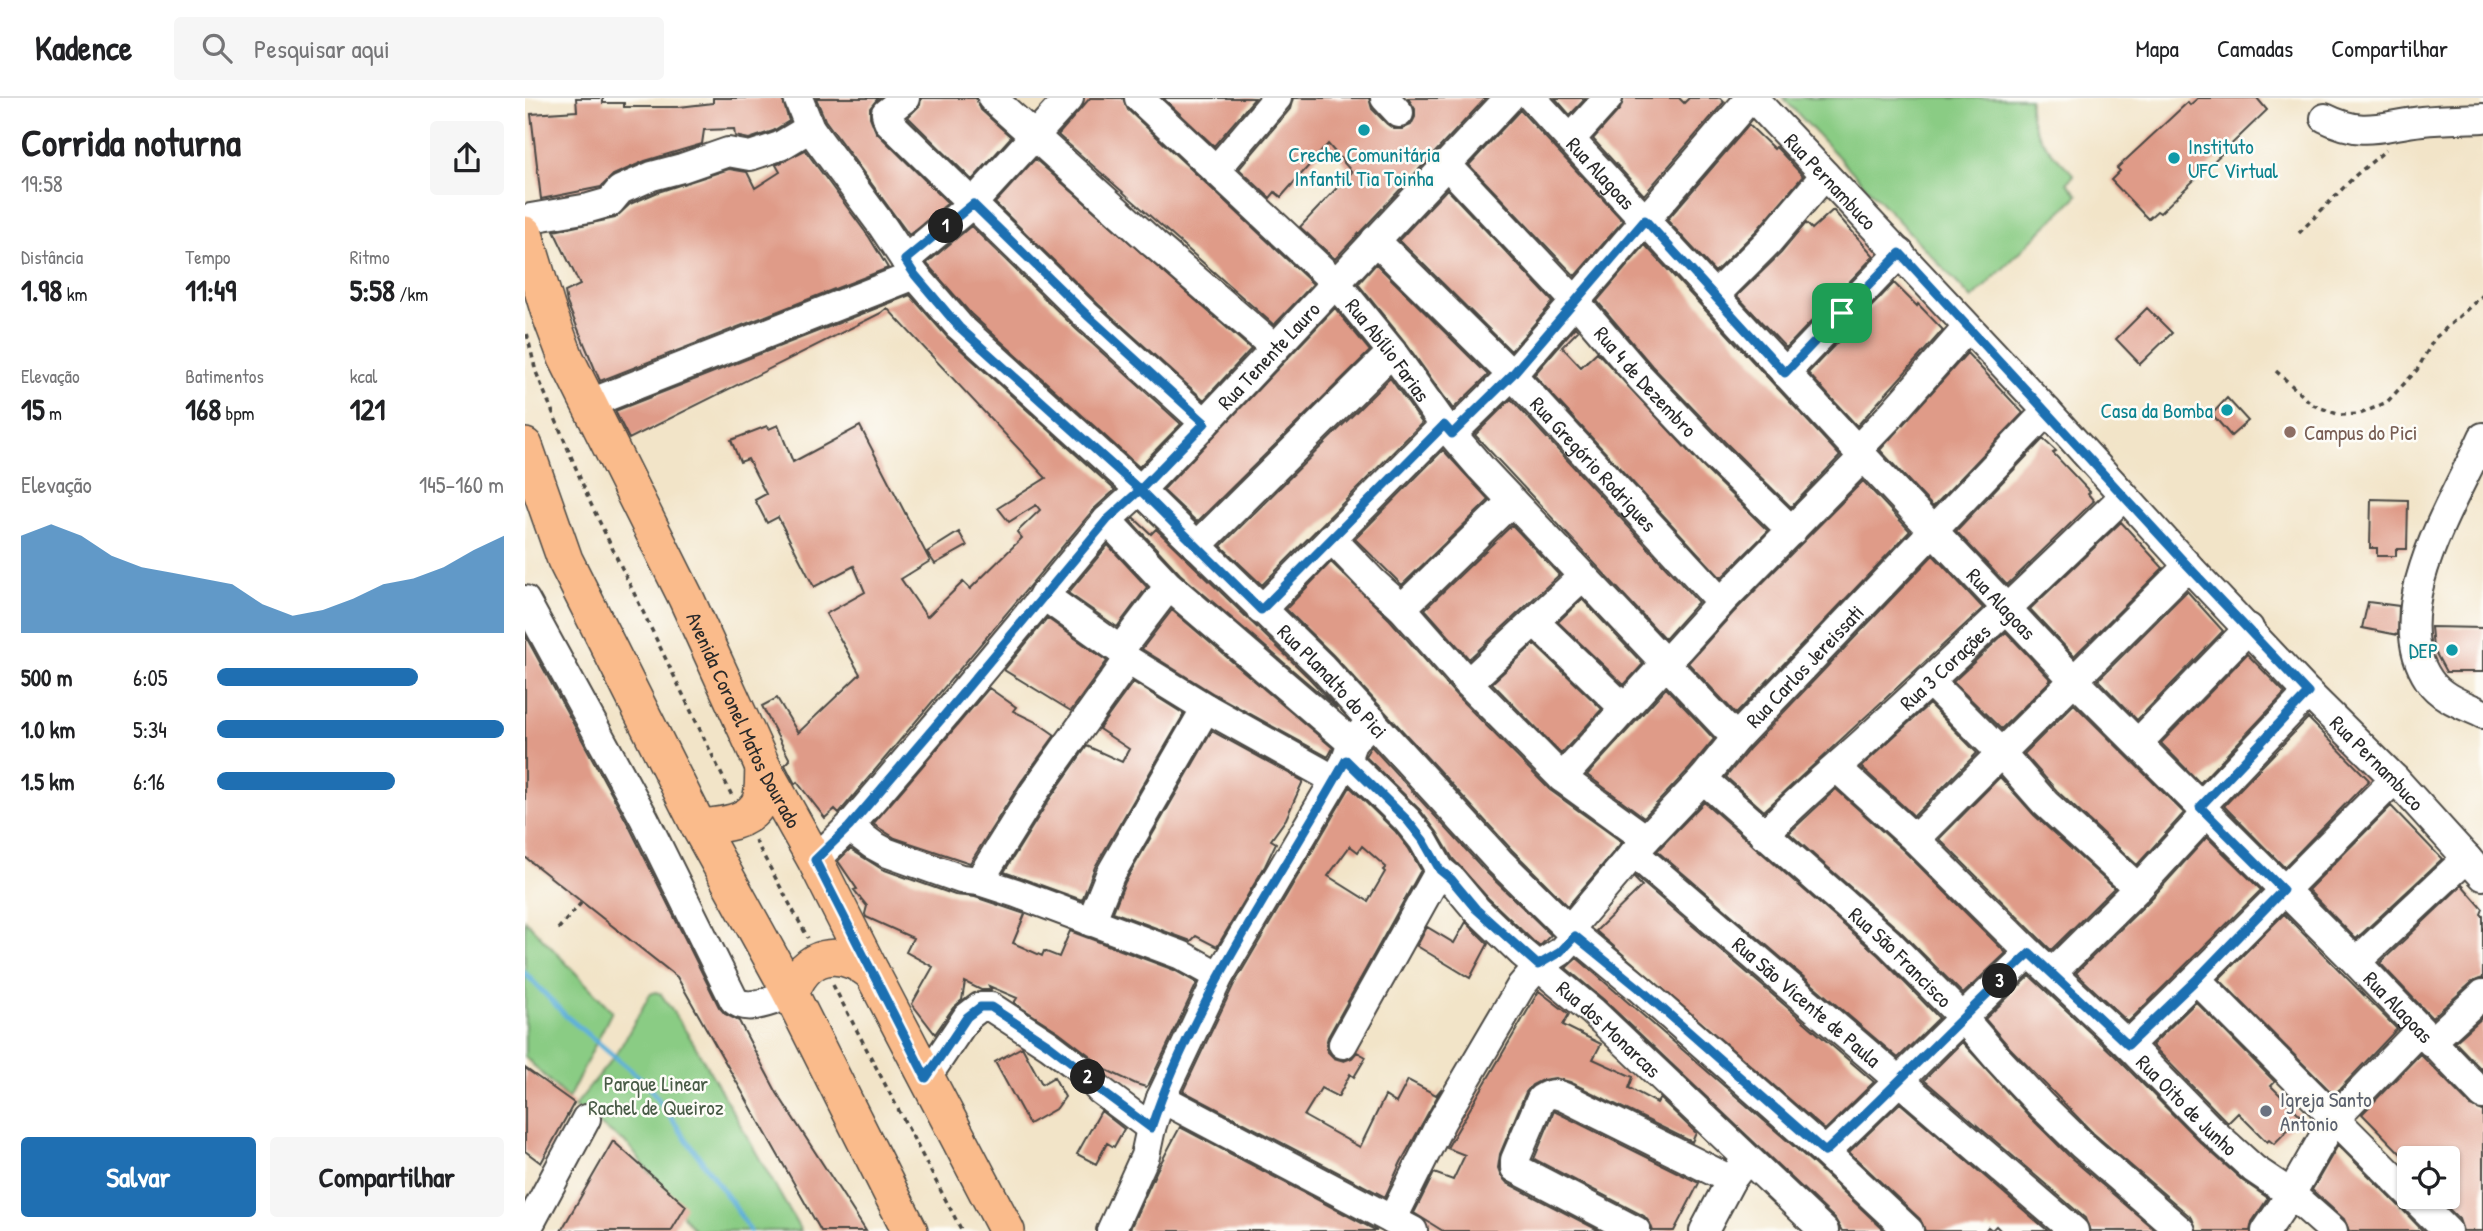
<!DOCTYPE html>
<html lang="pt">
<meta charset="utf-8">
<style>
:root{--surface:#fff;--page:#f6f6f6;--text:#202124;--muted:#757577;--line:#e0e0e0;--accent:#1f6fb2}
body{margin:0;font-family:"Patrick Hand",sans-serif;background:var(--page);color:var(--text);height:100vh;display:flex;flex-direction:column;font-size:26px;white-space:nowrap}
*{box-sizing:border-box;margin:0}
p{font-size:23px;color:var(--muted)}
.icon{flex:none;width:38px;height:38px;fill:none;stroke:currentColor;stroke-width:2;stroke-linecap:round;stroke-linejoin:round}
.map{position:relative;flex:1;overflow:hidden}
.drawer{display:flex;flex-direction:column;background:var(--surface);width:525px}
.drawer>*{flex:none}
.controls{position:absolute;left:1872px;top:1048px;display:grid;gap:14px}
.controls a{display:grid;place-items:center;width:63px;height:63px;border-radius:7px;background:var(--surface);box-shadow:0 2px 5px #0004;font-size:35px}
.pin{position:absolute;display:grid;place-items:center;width:60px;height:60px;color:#fff;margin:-30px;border-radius:14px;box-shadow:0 4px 10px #0006}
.km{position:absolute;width:35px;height:35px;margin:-18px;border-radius:50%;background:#222;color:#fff;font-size:19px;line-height:35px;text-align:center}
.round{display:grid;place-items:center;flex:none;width:74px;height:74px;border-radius:7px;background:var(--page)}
.headline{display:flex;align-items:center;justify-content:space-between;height:119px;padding:0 21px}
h1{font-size:38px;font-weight:700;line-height:52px}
.figures{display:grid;grid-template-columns:repeat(3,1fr);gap:10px;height:119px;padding:7px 21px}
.figures div{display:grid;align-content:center}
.figures b{font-size:30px;font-weight:700}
.figures small{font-size:19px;font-weight:400}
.figures p{font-size:19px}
.chart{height:196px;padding:14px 21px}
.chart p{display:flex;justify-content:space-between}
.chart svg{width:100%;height:126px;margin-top:7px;fill:var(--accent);opacity:.7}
.primary-button{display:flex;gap:14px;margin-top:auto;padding:14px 21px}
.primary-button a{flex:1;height:80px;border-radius:7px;background:var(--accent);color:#fff;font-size:28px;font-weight:700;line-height:80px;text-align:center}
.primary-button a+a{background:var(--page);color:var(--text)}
ul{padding:0 21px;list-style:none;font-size:23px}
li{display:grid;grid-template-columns:112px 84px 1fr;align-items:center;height:52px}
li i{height:18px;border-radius:9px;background:var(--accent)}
header{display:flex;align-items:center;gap:42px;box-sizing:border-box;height:98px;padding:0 35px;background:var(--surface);border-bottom:2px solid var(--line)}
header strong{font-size:33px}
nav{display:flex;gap:38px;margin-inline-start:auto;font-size:24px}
.search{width:490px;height:63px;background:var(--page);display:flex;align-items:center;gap:18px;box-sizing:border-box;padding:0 24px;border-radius:7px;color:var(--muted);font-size:26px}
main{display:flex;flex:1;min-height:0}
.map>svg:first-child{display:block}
.green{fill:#8acc84;stroke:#5a7c58;stroke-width:2}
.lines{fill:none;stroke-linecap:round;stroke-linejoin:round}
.stream{stroke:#5fb0da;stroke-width:5}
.building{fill:#df9b88;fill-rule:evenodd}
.minor-casing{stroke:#494743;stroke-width:32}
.major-casing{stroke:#494743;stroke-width:38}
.path{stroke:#494743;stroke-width:3.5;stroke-dasharray:5 5;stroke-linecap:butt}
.minor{stroke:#fff;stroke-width:28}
.major{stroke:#fabb8b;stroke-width:35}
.route-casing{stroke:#fff;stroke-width:14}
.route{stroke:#1f6fb2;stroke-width:9}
.culture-dot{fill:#0f9aa8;stroke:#fdfcf7;stroke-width:2.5}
.education-dot{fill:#8d6e63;stroke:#fdfcf7;stroke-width:2.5}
.worship-dot{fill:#6b7280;stroke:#fdfcf7;stroke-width:2.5}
.labels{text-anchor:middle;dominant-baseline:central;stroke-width:5;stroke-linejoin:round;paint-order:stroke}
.culture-label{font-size:21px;fill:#0d838f;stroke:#fdfcf7;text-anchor:end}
.street-label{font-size:21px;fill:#2b2b2b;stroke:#fdfcf7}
.education-label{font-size:21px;fill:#785e54;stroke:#fdfcf7;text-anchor:start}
.park-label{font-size:21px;fill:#485b46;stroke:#fdfcf7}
.worship-label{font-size:21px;fill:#5b616d;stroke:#fdfcf7;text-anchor:start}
</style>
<header>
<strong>Kadence</strong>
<div class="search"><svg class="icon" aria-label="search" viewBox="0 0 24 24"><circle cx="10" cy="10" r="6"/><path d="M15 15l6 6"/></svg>Pesquisar aqui</div>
<nav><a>Mapa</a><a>Camadas</a><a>Compartilhar</a></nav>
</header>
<main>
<section class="drawer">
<div class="headline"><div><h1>Corrida noturna</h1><p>19:58</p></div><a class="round"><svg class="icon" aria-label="share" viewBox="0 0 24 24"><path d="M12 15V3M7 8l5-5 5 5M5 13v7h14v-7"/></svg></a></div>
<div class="figures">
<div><p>Distância</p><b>1.98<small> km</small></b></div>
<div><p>Tempo</p><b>11:49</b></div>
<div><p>Ritmo</p><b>5:58<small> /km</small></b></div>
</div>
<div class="figures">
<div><p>Elevação</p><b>15<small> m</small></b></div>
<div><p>Batimentos</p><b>168<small> bpm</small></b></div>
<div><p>kcal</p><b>121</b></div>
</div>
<div class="chart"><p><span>Elevação</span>145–160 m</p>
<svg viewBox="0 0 160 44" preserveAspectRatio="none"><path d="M0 44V10L10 6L20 10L30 17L40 21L50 23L60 25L70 27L80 34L90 38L100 36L110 32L120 27L130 25L140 21L150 15L160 10V44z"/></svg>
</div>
<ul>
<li><b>500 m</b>6:05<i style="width:70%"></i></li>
<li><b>1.0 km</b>5:34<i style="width:100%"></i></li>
<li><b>1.5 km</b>6:16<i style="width:62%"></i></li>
</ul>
<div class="primary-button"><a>Salvar</a><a>Compartilhar</a></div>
</section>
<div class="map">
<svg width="1958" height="1133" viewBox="0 0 1958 1133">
<rect width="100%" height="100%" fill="#fdfcf7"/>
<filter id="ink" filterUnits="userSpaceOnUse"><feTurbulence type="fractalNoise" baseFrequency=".0143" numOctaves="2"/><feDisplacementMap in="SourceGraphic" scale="14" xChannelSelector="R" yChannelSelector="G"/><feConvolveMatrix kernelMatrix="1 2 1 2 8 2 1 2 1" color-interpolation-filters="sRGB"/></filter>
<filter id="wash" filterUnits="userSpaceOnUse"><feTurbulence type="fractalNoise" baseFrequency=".00686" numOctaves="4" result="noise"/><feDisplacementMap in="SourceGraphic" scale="28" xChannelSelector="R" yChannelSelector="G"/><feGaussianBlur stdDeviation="1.57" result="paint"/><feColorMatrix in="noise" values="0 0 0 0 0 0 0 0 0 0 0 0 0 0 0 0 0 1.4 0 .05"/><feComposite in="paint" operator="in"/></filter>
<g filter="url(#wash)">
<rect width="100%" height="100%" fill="#f2e4c8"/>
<path class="green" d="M1258 0H1505C1502 36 1527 53 1549 77L1542 85 1553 97 1447 201Z
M0 822 87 913 43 1001 0 959Z
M131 894 136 896 168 944 276 1133H170L103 1047 49 1009 94 952 125 896Z"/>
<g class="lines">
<path class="stream" d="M0 875 41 918 121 985 210 1109 225 1133"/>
</g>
<g id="blocks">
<path class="building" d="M51 0H78V5H99V9H154L188 5V0H257L264 23 248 33 224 41 210 38 209 31 179 32 177 46 120 63 88 77 76 89 16 101 6 16 52 13Z
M291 0H353L345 10V19L351 34 423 105 384 137 300 22Z
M396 0H451L456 12 486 39 447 82 383 19 395 7Z
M565 0H598L603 12 788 186 749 227 533 37Z
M638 0H730L689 48Z
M768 0H844L847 11 862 26 869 31H877L886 27 890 19V11L883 0H961L810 161 775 129 827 74 803 46 756 99 750 94 745 100 714 71 765 11Z
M1030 0H1061L1045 17Z
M1099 0H1154L1159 5 1164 0H1195L1199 4 1119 97 1068 41 1095 11Z
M1673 0H1732L1742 12 1635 115 1632 113 1623 121 1586 82 1595 73 1592 70 1663 4 1665 7Z
M995 12 1098 123 1050 178 944 67Z
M1224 27 1249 51 1251 49 1278 78 1232 132 1190 174 1142 122Z
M280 52 344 139 363 170 75 283 42 205 40 194 55 187 29 133 90 120 105 106 133 94 204 71 222 74 230 90 255 74 251 67Z
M510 61 726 251 679 302 574 207 470 105Z
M922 91 1028 204 986 253 874 142Z
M1308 112 1349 158 1261 250 1212 198 1256 155 1281 125 1287 131Z
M446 128 551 231 656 326 614 369 446 216 403 167 402 165Z
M1120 147 1315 358 1266 409 1200 344 1127 268 1072 203Z
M851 166 963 277 928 311 880 244 833 186Z
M1369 185 1392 208 1393 206 1418 232 1332 328 1283 275Z
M385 197 423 240 590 392 569 411 314 715 310 711 300 720 272 684 270 686 260 667 265 662 237 608 252 600 273 635 335 576 301 516 340 494 329 468 289 489 253 419 242 425 230 402 241 396 223 361 215 364 206 342 242 328 244 331 253 327 268 364 335 328 405 463 376 481 402 519 438 484 445 491 497 440 492 434 515 412 511 407 484 424 473 410 521 380 362 210 356 215 104 341 90 313Z
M810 210 845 253 672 424 638 392Z
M1622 210 1647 235 1615 266 1591 241Z
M1050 229 1053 233 1037 249 1056 269 1072 254 1176 367 1243 433 1196 480 1009 277Z
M1442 255 1498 315 1408 409 1355 352Z
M865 280 897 325 737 487 696 448Z
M1702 300 1723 323 1706 338 1687 316Z
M986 301 1173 504 1140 541 950 337Z
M1518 341 1531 353 1528 355 1565 394 1563 396 1569 403 1482 487 1431 433Z
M918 352 964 402 877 487 830 441Z
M1338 383 1385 433 1211 616 1163 565 1208 515Z
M1846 401 1883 402 1882 451H1871V458H1852V450H1845Z
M609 420 626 436 631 431 784 580 812 610 655 476 606 423Z
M1596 424 1638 470 1549 558 1505 511Z
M987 427 1034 477 944 561 900 511Z
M434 434 442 448 410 466 402 454Z
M583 447 622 489 592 529 543 495Z
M1408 457 1458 510 1239 713 1201 679 1224 651Z
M806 464 865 522 931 597 1025 692 1097 744 1043 808 987 752 808 557 761 511Z
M1662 493 1698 533 1612 622 1573 582Z
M1057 501 1118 566 1099 587 1033 524Z
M1843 504 1874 508 1873 537 1837 530Z
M647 512 808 650 803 659 689 596 617 551Z
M522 520 582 563 546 613 479 572Z
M1906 529 1958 530V574H1921L1908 550Z
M1481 534 1526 582 1476 631 1428 584Z
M0 537 104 728 194 909 200 916 214 923 252 995 341 1133H296L152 879 0 759Z
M1009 546 1077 611 1036 656 967 585Z
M1722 556 1760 595 1675 685 1636 645Z
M608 584 659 616 570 769 557 802 479 774 524 702 562 648 597 664 604 651 574 631Z
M464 590 491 609 488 613 513 625 530 637 496 684 445 765 370 740 348 726Z
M1141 590 1189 641 1165 670 1119 719 1062 677Z
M1404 606 1452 655 1389 718 1336 669Z
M1549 606 1659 715 1612 767 1532 693 1499 656Z
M1783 620 1844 682 1759 769 1699 708Z
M687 633 778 683 761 721 746 742 751 745 740 768 692 849 671 838 666 843 588 814 600 784Z
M846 648 963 776 1026 837 1017 846 1014 848 1008 843 963 800 928 761 912 734 895 712 840 658Z
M1475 679 1509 717 1589 790 1526 852 1414 741Z
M825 689 870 733 884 751 896 772 803 939 801 946 803 954 809 960 819 963 827 960 832 954 841 959 829 979 825 976 813 999 796 990 779 1018 835 1049 860 998 871 1005 883 982 911 997 917 990 876 1064 860 1099 658 993 709 886ZM825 748 833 754 837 748 861 769 858 772 860 774 843 803 803 778Z
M1311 691 1379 753 1481 855 1438 896 1375 833 1264 735Z
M1179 704 1353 857 1414 920 1373 960 1132 753Z
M1866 708 1917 761 1831 841 1783 792Z
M1682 739 1736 792 1603 924 1551 875 1625 802Z
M325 751 357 771 430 797 450 799 500 816 488 845 517 858 519 853 534 859 545 833 649 872 672 885 624 986 621 989 611 986 577 970 564 957 534 934 489 905 492 900 464 888 466 892H456L440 884 437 902 428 910 410 936 387 906 408 869 381 854 388 840 341 819 340 816 342 808 329 792 332 791 313 763Z
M1111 779 1349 984 1300 1032 1071 833 1117 788 1109 780Z
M1937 787 1958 811 1956 816 1958 818V880L1947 884 1907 920 1855 865Z
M1759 816 1872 931 1809 997 1694 881Z
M941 824 963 846 945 880 892 848 902 829 929 845Z
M1052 860 1289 1066 1360 1133H1317L1310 1121 1078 901 1041 870Z
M1505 878 1591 959 1675 1044 1718 1083 1743 1100 1727 1124 1725 1133H1672L1667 1120 1568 1035 1485 950 1460 921Z
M1014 893 1044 916 1038 927 1076 946 1068 961 1108 979 1104 990 1132 1005 1135 1000 1171 1035 1167 1044 1045 984 1030 980 1017 982 1007 987 1001 994 975 1056 973 1070 976 1078 982 1085 1075 1133H918L889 1115 909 1075 928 1082 940 1057 922 1050Z
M1671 904 1750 984 1746 988 1776 1018 1749 1046 1744 1042 1742 1044 1713 1015 1703 1025 1627 947Z
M1958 919V973L1930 944Z
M1437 944 1504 1018 1545 1059 1631 1133H1565L1560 1120 1399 982Z
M497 949 517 986 529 979 540 999 532 1010 504 1026 470 964Z
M1895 956 1946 1008 1958 1013V1133H1938L1934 1121 1912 1099H1923V1060H1880L1837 1016Z
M0 970 49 1005 16 1065 0 1053Z
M1375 1005 1523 1133H1476L1471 1128 1467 1132 1463 1129 1460 1133H1400L1395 1121 1324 1054Z
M576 1013 599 1031 589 1049 582 1045 571 1066 552 1056Z
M1029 1013 1174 1085 1149 1133H1128L1125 1125 1119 1118 1009 1061Z
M655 1029 852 1133H604L632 1072Z
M88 1043 161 1108 146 1133H36Z
M1813 1047 1875 1109 1898 1133H1824L1819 1121 1787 1092Z"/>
</g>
</g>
<g filter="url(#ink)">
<use href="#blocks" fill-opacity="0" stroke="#494743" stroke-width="2"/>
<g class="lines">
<g class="minor-casing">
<g id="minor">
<path id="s1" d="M273 0 285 30 295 44 358 129 390 177 434 228 615 392 796 568 975 764 1044 832 1114 890 1300 1054 1384 1133"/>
<path d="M380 0 361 15 363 23 563 219 680 325"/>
<path d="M467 0 629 146 750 250"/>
<path id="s2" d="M614 0 811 185 867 254 919 327 956 370 1211 640"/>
<path d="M860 0 874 15"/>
<path id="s3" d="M1007 0 1332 352 1548 581 1831 864 1958 997"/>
<path id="s4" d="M1228 0 1522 313 1663 468 1783 595 1870 681 1958 778"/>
<path d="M1800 20C1840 40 1857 27 1897 23 1917 21 1938 21 1958 20"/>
<path d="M1046 41 1083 0"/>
<path id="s5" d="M922 67 1050 203 1115 279 1188 356 1267 433"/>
<path d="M691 72 752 0"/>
<path d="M0 121 64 110 85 104 95 92 127 78 157 70 203 54 225 58 255 48 285 30"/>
<path id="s6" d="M850 142 987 277 1196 504"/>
<path d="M380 162 448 105 544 0"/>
<path d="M1189 198 1244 143 1300 77"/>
<path d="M1260 275 1375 155"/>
<path d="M63 306 390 177"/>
<path d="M927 336 987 277 1225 0"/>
<path d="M1958 339C1929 404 1857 513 1904 582 1916 600 1939 607 1958 616"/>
<path d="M1332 352 1363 320 1442 230"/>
<path d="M582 422 644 488 827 645"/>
<path d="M806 440 848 484 877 510 943 585 1037 680 1121 741"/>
<path d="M672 448 867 254"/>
<path d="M518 497 595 552 603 562 681 610 810 682"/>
<path d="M0 502 119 720 209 902C223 915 250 901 266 896"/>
<path d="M877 510 987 403"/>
<path d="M736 512 919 327"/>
<path d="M1010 524 1099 610"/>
<path d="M595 552 644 488"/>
<path d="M1404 583 1476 655 1520 705 1613 790"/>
<path d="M943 585 1058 478"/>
<path d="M1614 644 1724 530"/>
<path id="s7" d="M821 662 882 722 898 742 915 772 926 781 951 811 997 855 1067 913 1299 1133"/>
<path id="s8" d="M1312 670 1390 741 1505 855 1603 947 1686 1032 1729 1071 1766 1096 1808 1133"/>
<path d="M1037 680 1196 504 1338 359"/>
<path id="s9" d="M1178 681 1364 845 1437 919 1473 961 1516 1007 1557 1047 1656 1133"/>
<path d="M1675 709 1783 595"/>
<path d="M324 729 348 747 363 755 436 781 454 783 491 795 656 857 694 878"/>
<path id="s10" d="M1239 737C1274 699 1315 667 1352 632 1435 555 1518 477 1599 398"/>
<path d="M1390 741 1663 468"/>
<path id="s11" d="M1109 755 1549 1133"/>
<path id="s12" d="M290 762 324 729 418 619 582 422 615 392 680 325 984 0"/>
<path d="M454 783 510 693 603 562"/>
<path d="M566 824 585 777 681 610"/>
<path id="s13" d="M1044 832 1121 741 1178 681 1211 640 1522 313"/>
<path d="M1831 864 1942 760"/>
<path d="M1528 874 1613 790 1681 716"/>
<path d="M1672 882 1885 1096"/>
<path d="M1906 944 1958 896"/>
<path d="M818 946 915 772"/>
<path d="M1603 947C1694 860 1781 769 1870 681"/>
<path d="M401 980 442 919 455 909H466L524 947 554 970 575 992 626 1030"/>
<path d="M636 1000 888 1133"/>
<path d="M1300 1054C1370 989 1435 920 1505 855"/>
<path d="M1888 1099 1922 1133"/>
<path d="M867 1122 916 1024 996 888 1013 868 1035 854 1050 838"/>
<path d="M1 1133 61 1021"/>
<path d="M586 1133 620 1058 626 1030 636 1000 694 878 810 682 821 662 827 645 847 622"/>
<path d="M1111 1133 990 1070V1062L1016 1001C1025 995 1030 995 1039 999L1206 1082"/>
<path d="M1179 1133 1206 1082 1216 1069"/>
<path d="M1741 1133 1766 1096 1809 1021 1895 932"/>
</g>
</g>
<g class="major-casing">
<g id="major">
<path id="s14" d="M0 136 23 212 41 260 161 500 238 669 290 762 347 875 482 1133"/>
<path d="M0 348 40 462 174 729 266 896 385 1133"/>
<path d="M174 729C193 727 220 726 232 708 239 698 237 681 238 669"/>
<path d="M266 896C281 855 313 849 347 875"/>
</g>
</g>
<path class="path" d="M1774 135 1831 77 1861 52
M2 236 11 274 65 404 207 698
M1751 273 1788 307 1815 317 1835 316 1862 304 1892 272 1909 241 1958 197
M230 742 283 840
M33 831 57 804
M308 887 437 1133"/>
<use href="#minor" class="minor"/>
<use href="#major" class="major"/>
</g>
</g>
<g class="lines" filter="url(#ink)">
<g class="route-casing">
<path id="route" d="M1317 215 1260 275 1120 122 987 277 927 336 919 327 736 512 615 392 434 229 390 177 380 162 448 106 564 219 680 325 615 392 582 422 418 619 324 729 290 762 401 980 442 919 455 909H466L524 947 554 970 575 992 626 1030C670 898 754 783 821 662L882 722 898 742 915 772 926 781 951 811 1013 867 1035 854 1050 838 1114 890 1300 1054C1370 989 1435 920 1505 855L1603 947 1672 881 1758 792 1675 709 1783 595 1663 468 1375 155 1317 215"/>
</g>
<use href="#route" class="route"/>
</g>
<g class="culture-dot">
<circle cx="839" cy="32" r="7"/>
<circle cx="1649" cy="60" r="7"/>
<circle cx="1702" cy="312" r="7"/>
<circle cx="1927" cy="552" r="7"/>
</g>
<circle class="education-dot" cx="1765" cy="334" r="7"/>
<circle class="worship-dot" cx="1741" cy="1013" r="7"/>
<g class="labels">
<g class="culture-label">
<text x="1663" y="48" text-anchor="start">Instituto<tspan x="1663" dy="24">UFC Virtual</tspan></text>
<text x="839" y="56" text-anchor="middle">Creche Comunitária<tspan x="839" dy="24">Infantil Tia Toinha</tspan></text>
<text x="1688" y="312">Casa da Bomba</text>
<text x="1913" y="552">DEP</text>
</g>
<g class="street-label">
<text stroke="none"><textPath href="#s3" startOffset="102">Rua Alagoas</textPath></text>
<text stroke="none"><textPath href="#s4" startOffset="114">Rua Pernambuco</textPath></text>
<text stroke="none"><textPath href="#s2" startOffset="355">Rua Abílio Farias</textPath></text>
<text stroke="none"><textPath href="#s12" startOffset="679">Rua Tenente Lauro</textPath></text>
<text stroke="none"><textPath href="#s5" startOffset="294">Rua 4 de Dezembro</textPath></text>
<text stroke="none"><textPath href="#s6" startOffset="313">Rua Gregório Rodrigues</textPath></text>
<text stroke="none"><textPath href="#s3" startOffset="690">Rua Alagoas</textPath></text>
<text stroke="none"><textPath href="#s13" startOffset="354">Rua Carlos Jereissati</textPath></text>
<text stroke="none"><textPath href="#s10" startOffset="247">Rua 3 Corações</textPath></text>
<text stroke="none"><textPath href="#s1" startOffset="796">Rua Planalto do Pici</textPath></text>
<text stroke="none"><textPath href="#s14" startOffset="534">Avenida Coronel Matos Dourado</textPath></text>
<text stroke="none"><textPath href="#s4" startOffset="912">Rua Pernambuco</textPath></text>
<text stroke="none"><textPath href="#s9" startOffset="266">Rua São Francisco</textPath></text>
<text stroke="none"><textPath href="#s11" startOffset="228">Rua São Vicente de Paula</textPath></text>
<text stroke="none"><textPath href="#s3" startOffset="1256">Rua Alagoas</textPath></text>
<text stroke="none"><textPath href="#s7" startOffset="378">Rua dos Monarcas</textPath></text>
<text stroke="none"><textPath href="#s8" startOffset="486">Rua Oito de Junho</textPath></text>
</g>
<g class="education-label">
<text x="1779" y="334">Campus do Pici</text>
</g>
<g class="park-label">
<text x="131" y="985">Parque Linear<tspan x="131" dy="24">Rachel de Queiroz</tspan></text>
</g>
<g class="worship-label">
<text x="1755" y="1001">Igreja Santo<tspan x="1755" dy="24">Antonio</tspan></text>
</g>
</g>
</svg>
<div class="controls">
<a><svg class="icon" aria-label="locate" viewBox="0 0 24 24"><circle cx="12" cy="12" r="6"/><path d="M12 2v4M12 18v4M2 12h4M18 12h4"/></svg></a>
</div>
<div class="pin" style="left:1317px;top:215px;background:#1e9e55"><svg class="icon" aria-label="arrive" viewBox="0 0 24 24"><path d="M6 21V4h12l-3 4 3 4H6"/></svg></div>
<b class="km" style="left:421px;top:128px">1</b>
<b class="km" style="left:563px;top:979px">2</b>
<b class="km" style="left:1475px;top:883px">3</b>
</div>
</main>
